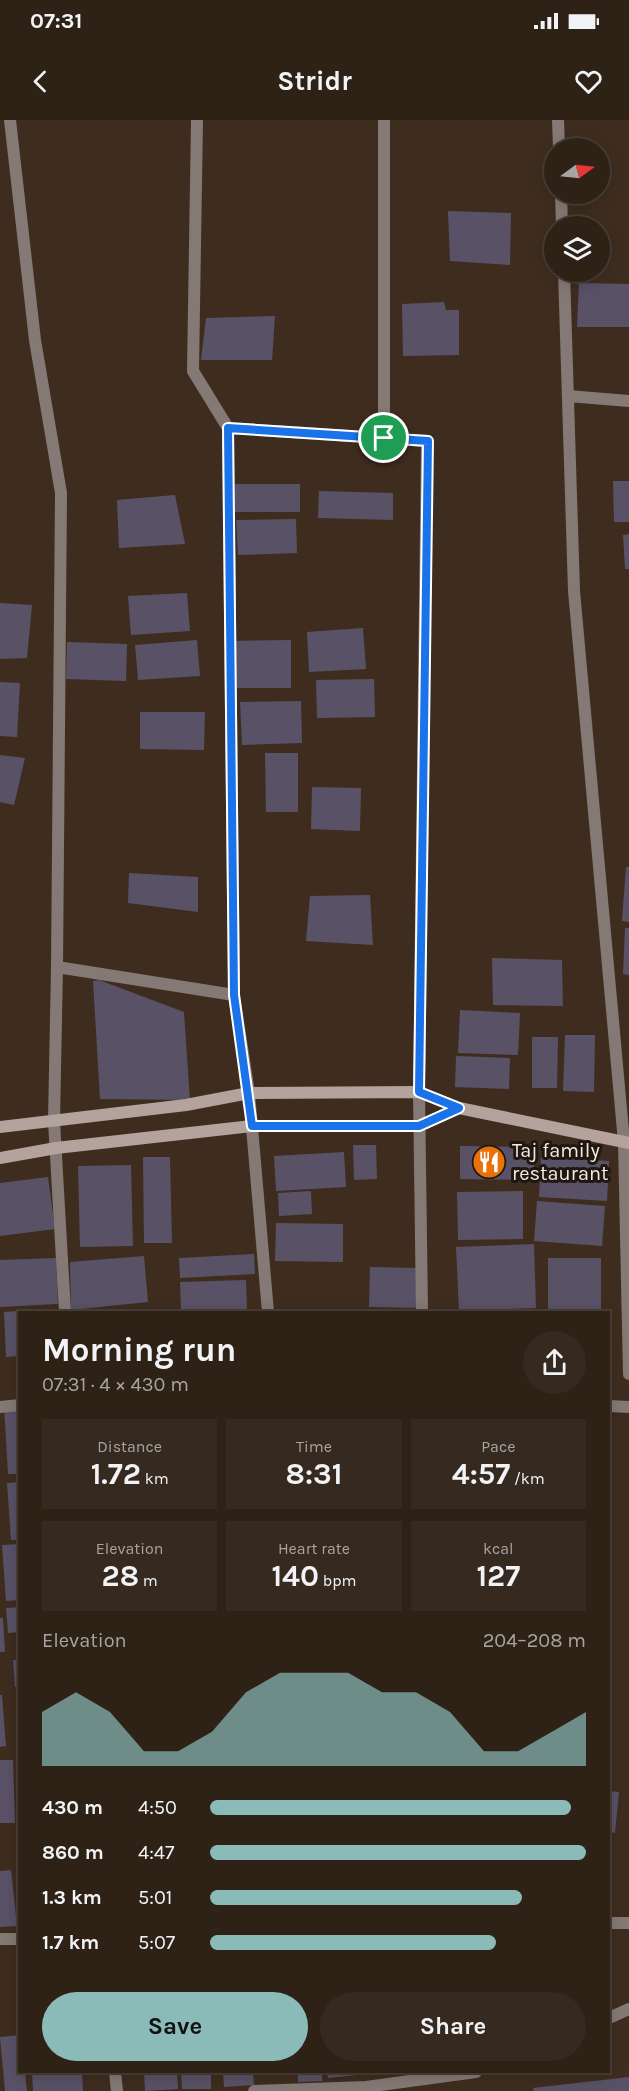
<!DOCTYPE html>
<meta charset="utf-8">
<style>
:root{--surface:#2e2217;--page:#362a20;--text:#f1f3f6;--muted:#a7a4a1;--line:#493f36;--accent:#8bbbb9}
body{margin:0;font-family:Karla,sans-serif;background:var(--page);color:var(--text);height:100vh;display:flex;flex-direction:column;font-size:22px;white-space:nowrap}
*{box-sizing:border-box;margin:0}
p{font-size:20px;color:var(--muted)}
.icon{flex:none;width:33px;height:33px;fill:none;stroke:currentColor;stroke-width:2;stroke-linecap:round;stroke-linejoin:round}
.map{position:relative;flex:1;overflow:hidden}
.side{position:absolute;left:18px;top:1191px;width:592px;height:762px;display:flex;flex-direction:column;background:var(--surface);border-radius:0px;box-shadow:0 3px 15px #0003,0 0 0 2px var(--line)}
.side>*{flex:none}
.needle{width:39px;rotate:75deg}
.buttons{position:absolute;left:544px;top:18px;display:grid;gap:12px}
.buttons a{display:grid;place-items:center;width:66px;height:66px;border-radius:50%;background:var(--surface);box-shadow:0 3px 15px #0003,0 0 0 2px var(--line);font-size:30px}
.pin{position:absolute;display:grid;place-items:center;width:51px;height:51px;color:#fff;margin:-26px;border:3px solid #fff;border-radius:50%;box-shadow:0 2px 6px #0007}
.round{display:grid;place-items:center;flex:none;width:63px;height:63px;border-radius:32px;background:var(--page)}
.summary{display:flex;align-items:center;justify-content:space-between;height:102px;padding:0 24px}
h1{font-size:33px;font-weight:700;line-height:45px}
.metrics{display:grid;grid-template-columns:repeat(3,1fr);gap:9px;height:102px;padding:6px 24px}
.metrics div{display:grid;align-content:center;border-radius:0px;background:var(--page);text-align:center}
.metrics b{font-size:30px;font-weight:700}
.metrics small{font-size:16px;font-weight:400}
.metrics p{font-size:16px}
.chart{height:168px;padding:12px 24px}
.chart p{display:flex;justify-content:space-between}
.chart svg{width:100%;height:108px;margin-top:6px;fill:var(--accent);opacity:.7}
.action{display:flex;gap:12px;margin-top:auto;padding:12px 24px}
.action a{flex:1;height:69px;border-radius:36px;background:var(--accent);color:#111;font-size:24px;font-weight:700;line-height:69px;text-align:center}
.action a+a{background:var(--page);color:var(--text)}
ul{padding:0 24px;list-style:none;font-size:20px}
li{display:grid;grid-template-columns:96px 72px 1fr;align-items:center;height:45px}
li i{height:15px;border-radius:8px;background:var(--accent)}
.status{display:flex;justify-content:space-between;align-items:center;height:42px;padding:0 30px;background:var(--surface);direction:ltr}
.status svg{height:16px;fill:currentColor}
header{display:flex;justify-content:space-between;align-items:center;height:78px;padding:0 24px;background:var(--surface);font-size:27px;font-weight:700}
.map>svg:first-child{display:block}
.building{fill:#595267}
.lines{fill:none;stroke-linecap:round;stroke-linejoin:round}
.minor{stroke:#857975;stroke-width:12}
.secondary{stroke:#b4a29c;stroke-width:12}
.route-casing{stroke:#fff;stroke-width:12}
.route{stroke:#1a73e8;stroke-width:8}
.labels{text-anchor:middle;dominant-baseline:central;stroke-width:6;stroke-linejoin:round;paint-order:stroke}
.poi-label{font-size:20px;fill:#f5e9e0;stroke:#1f1711;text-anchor:start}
</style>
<div class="status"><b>07:31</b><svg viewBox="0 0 49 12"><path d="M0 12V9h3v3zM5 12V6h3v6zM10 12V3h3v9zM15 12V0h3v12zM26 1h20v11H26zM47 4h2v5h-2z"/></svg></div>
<header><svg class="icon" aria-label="back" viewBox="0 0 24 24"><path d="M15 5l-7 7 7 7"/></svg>Stridr<svg class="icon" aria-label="heart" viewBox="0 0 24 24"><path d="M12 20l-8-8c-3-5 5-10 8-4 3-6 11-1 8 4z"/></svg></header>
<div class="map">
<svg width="629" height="1971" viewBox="0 0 629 1971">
<rect width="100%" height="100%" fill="#3e2d1f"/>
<path class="building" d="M448 91 511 93 510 145 450 141Z
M579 163 629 164V207H577Z
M444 182 446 190H459V235L403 236 402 184Z
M275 196 272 240H201L206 198Z
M613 361H629V402H614Z
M233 364H300V392H233Z
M319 371 393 373V400L318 398Z
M175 375 185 424 119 428 117 380Z
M296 399 297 433 238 435 236 400Z
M629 414V449H625L623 415Z
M187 473 190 511 131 515 128 476Z
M0 483 32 485 27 538 0 539Z
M363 508 366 549 309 552 307 512Z
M197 520 200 556 138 560 135 525Z
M291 520V568H229V521Z
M67 522 127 524 126 561 66 559Z
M374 559 375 597 317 598 316 560Z
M0 562 20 563 17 617 0 616Z
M301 581 302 623 242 625 240 582Z
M140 592H205L204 630 140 629Z
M265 633H298V692H266Z
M0 635 25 638 14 685 0 682Z
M312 667 361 668 360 711 311 709Z
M626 747H629V802L622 801Z
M129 753 198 757V792L128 783Z
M370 775 373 825 306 821 310 776Z
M625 808H629V855L623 854Z
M492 838 562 840 563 886 493 885Z
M99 860 184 892 190 980 100 979 93 861Z
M460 890 520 893 518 935 458 933Z
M565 915H595L594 972 563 971Z
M532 917H558L557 968H532Z
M456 936 510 938 509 969 455 967Z
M353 1025H376L377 1059 354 1060Z
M460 1026 534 1027V1060L460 1059Z
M344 1032 346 1067 276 1071 274 1036Z
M143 1037H170L172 1123H144Z
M541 1037 609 1041 607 1081 539 1077Z
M131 1045 133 1126 80 1127 78 1046Z
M48 1057 55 1109 0 1116V1063Z
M311 1071 312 1094 279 1096 278 1073Z
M523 1071V1119L458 1120 457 1072Z
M537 1081 605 1086 602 1126 534 1121Z
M276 1103 343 1104V1142L275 1141Z
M534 1124 536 1188 459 1191 456 1127Z
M254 1134 255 1154 180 1158 179 1138Z
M144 1136 148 1182 71 1190 70 1142Z
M56 1138 58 1184 0 1187V1140Z
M548 1138H601V1192H548Z
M370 1147 418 1148V1188L369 1187Z
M246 1160 247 1189 181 1191 180 1162Z
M20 1191V1236L6 1237 4 1192Z
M20 1285V1354H8L4 1286Z
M20 1362V1420H11L7 1363Z
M20 1424V1480L6 1481 2 1425Z
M20 1487V1512L8 1513 6 1488Z
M0 1498H3L5 1532H0Z
M13 1540H20V1567H15Z
M0 1575H2L6 1626 0 1627Z
M0 1640H13L15 1703H0Z
M609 1671 619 1672 615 1713 609 1712Z
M11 1750 17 1806 0 1807V1751Z
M20 1915V1952H25L27 1971H5L0 1917Z
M32 1952H82L83 1971H33Z
M144 1952H177L178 1969 145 1971Z
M181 1952H211V1969H182Z
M223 1952H253L254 1965 224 1967Z
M298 1952H322V1961L298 1962Z
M327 1952H357V1955L328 1958Z
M629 1957V1971H534L533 1968Z"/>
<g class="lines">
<path class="minor" d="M10 0 35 220 61 373 57 847 234 875 228 308 427 321 419 972 422 1192
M197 0 193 251 228 308
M558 0 559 28
M561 74 562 106
M564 152 574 471 624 1022 629 1254
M568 276 629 281
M384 318V0
M57 847 54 1001 65 1192
M234 875 249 973 268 1192
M609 1286 629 1287
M0 1287 20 1285
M609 1803H629
M0 1819H20
M609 1898 629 1889
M115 1952 117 1971
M254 1971 366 1967 476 1952"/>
<path class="secondary" d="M0 1007 186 985 249 973 419 972 459 988 629 1023
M0 1038 56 1028 252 1006H419L459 988"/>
</g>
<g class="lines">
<g class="route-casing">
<path id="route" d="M228 308 428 321 419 972 459 988 419 1006H252L234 875Z"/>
</g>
<use href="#route" class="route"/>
</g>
<defs>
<g id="restaurant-disc" transform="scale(1.725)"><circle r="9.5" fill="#e8710a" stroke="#1f1711"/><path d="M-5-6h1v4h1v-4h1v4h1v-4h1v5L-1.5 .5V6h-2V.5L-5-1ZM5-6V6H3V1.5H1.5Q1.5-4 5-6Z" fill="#fff"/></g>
</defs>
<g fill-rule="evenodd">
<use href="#restaurant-disc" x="489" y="1042"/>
</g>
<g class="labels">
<g class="poi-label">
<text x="512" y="1030">Taj family<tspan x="512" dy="23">restaurant</tspan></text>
</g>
</g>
</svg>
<div class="buttons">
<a><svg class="needle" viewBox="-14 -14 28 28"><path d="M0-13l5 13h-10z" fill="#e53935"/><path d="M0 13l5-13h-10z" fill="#a7a4a1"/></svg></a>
<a><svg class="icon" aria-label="layers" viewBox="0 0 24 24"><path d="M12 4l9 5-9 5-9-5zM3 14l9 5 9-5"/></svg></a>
</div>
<div class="pin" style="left:384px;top:318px;background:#1e9e55"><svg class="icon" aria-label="arrive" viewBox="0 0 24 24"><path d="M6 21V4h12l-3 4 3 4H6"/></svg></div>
<section class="side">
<div class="summary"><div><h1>Morning run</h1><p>07:31 · 4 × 430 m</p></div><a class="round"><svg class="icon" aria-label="share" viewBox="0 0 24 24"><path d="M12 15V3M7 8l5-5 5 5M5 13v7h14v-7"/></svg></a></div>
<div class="metrics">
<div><p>Distance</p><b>1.72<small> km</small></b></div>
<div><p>Time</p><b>8:31</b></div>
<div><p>Pace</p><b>4:57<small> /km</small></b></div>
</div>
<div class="metrics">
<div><p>Elevation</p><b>28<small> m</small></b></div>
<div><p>Heart rate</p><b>140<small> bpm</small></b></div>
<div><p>kcal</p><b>127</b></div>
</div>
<div class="chart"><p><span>Elevation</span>204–208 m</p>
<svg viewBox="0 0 160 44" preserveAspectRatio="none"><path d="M0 44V22L10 14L20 22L30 38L40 38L50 30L60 14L70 6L80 6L90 6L100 14L110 14L120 22L130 38L140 38L150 30L160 22V44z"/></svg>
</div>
<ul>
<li><b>430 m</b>4:50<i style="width:96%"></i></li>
<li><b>860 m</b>4:47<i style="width:100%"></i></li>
<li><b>1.3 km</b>5:01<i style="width:83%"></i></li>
<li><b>1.7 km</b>5:07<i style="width:76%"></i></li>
</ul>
<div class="action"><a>Save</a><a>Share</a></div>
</section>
</div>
